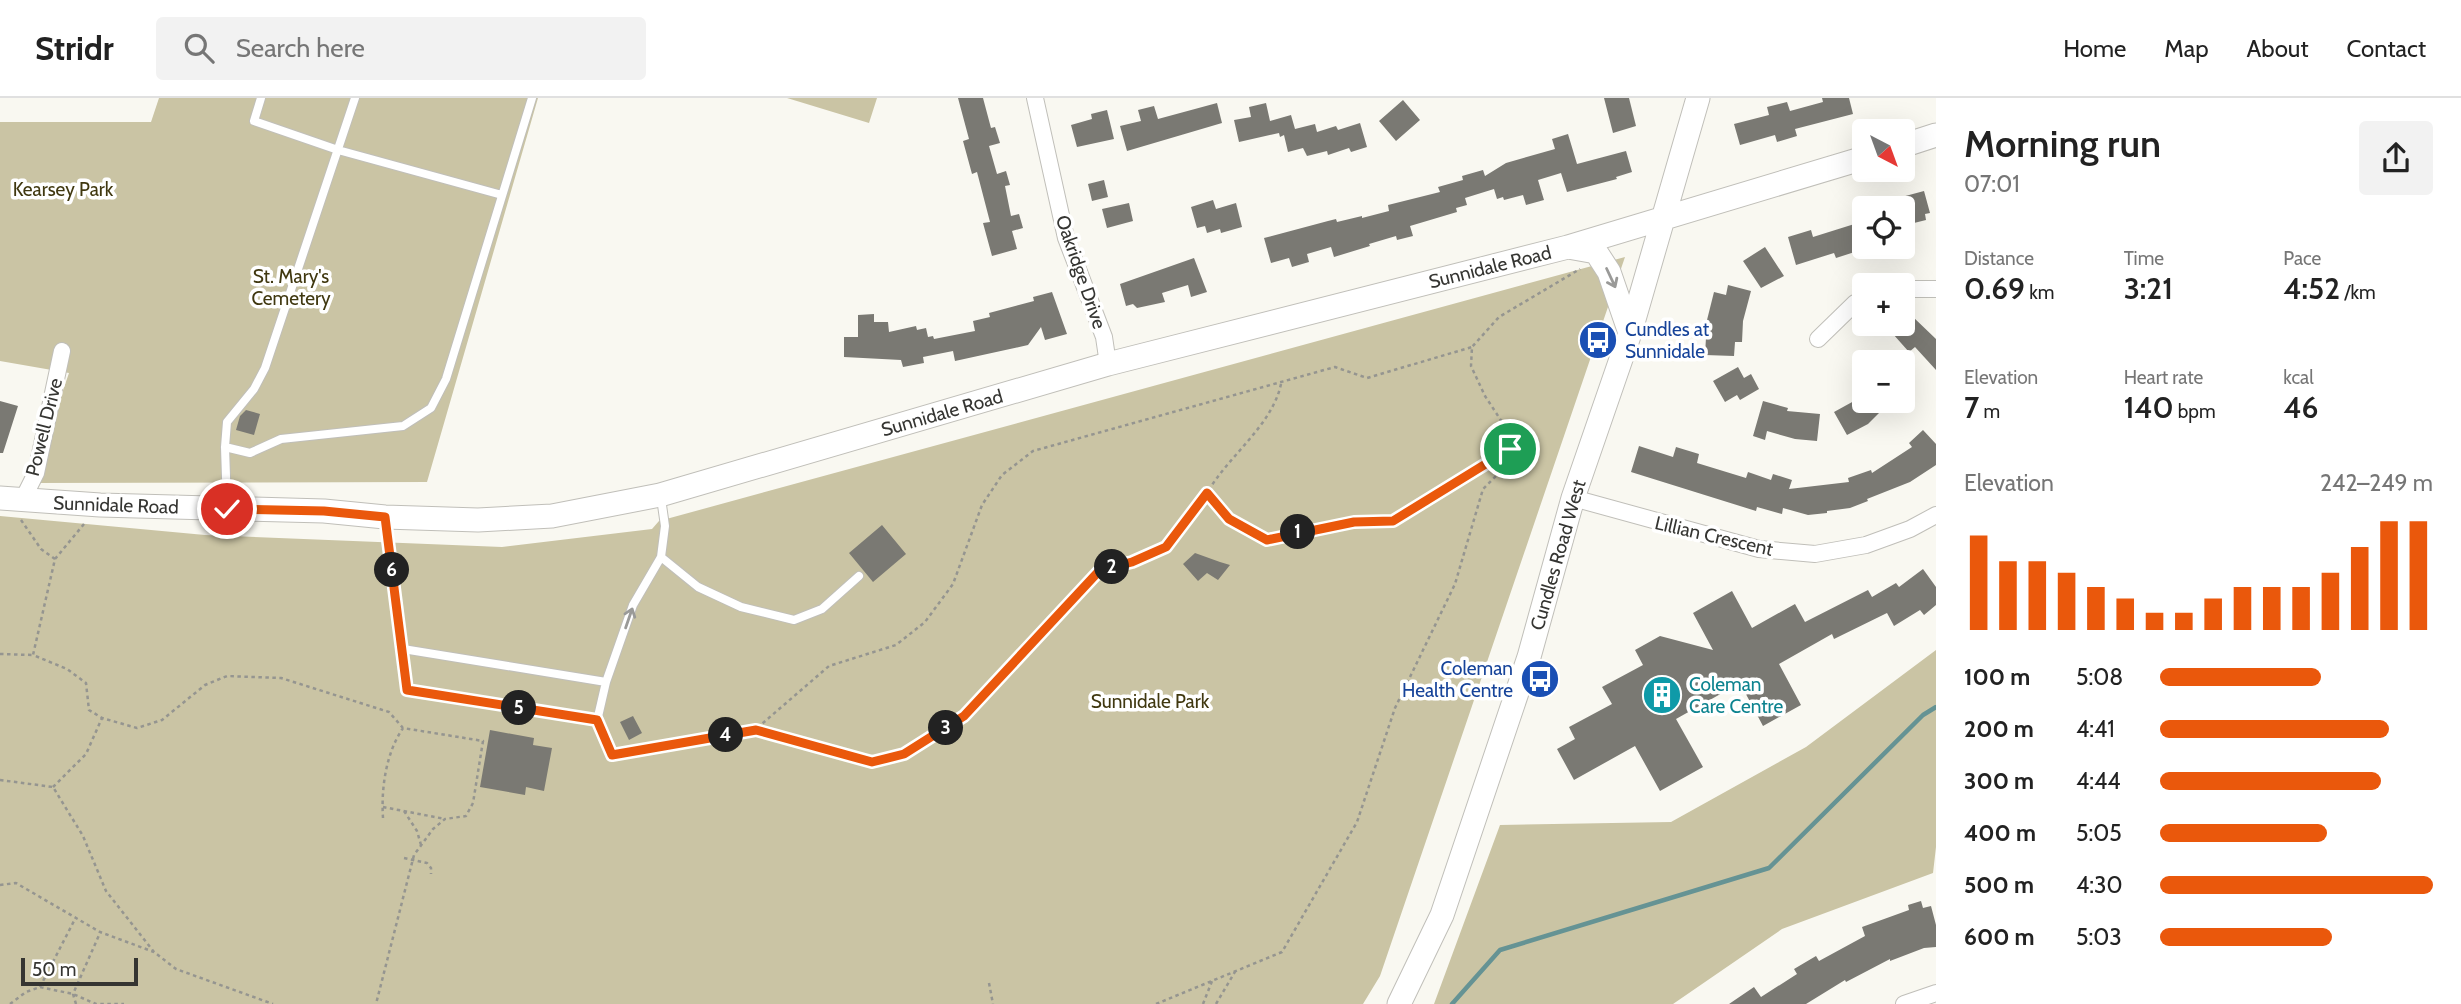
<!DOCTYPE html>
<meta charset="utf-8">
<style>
:root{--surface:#fff;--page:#f2f2f2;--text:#222;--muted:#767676;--line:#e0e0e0;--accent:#ea580c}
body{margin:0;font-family:Cabin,sans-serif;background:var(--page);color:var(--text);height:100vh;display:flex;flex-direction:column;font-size:26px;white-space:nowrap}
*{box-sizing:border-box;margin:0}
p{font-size:23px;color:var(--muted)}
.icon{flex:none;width:38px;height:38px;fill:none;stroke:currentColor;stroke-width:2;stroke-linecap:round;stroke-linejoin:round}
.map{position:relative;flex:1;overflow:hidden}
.drawer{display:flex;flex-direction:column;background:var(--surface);width:525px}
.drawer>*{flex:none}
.needle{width:46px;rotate:139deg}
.fabs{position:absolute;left:1852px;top:21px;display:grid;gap:14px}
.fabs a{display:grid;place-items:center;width:63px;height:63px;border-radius:7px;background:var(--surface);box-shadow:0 7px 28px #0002;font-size:35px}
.scale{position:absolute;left:21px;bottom:18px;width:117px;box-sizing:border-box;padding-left:7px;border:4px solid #353532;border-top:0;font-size:19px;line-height:24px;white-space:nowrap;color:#353532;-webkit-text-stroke:5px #fff;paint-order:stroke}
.pin{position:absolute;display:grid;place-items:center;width:60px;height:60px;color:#fff;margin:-30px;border:4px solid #fff;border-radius:50%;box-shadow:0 2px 7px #0007}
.km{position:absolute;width:35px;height:35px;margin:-18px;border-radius:50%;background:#222;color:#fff;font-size:19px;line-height:35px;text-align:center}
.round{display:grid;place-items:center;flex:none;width:74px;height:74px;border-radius:7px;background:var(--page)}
.head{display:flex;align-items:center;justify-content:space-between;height:119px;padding:0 28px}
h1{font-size:38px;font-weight:600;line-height:52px}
.metrics{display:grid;grid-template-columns:repeat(3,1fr);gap:10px;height:119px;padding:7px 28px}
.metrics div{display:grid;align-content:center}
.metrics b{font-size:30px;font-weight:600}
.metrics small{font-size:19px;font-weight:400}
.metrics p{font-size:19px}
.chart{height:196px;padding:14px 28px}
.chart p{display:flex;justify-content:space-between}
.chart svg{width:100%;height:126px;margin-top:7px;stroke:var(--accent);stroke-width:6}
ul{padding:0 28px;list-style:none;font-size:23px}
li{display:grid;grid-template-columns:112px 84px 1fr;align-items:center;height:52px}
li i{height:18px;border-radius:9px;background:var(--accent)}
header{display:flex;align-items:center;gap:42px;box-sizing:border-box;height:98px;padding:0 35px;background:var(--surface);border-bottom:2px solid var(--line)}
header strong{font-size:33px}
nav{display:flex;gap:38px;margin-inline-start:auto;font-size:24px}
.search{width:490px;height:63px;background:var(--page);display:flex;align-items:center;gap:18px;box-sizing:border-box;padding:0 24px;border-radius:7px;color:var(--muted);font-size:26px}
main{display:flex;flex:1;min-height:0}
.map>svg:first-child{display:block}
.green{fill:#cac4a4}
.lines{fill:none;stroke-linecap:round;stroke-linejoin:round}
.stream{stroke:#659394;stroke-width:4.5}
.building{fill:#7a7973}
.lane-casing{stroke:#c0bfb9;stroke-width:10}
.street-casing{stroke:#c0bfb9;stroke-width:18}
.secondary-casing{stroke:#c0bfb9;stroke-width:25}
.path{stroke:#959590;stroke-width:2.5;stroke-dasharray:3.5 3.5;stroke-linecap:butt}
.lane{stroke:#fff;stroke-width:8}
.street{stroke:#fff;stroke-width:16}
.secondary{stroke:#fff;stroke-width:23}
.oneway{stroke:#9a9a98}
.route-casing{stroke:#fff;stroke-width:14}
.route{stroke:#ea580c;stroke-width:9}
.labels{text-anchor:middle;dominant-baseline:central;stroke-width:7;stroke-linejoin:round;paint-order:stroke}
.park-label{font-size:19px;fill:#403810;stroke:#fff}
.street-label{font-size:19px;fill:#353532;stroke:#fff}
.transit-label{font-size:19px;fill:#164399;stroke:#fff;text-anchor:start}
.culture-label{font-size:19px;fill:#0d838f;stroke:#fff;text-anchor:start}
</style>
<header>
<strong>Stridr</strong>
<div class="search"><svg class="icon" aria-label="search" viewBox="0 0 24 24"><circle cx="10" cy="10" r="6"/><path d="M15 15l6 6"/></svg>Search here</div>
<nav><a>Home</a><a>Map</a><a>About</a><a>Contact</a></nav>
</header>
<main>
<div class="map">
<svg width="1936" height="906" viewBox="0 0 1936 906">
<rect width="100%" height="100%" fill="#f9f8f1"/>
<path class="green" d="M159 0H538L427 384 31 385 69 275 0 263V24H151Z
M787 0H877L869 25Z
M1625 159 1380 878 1363 906H0V418L205 437 502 449 652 431 659 423Z
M1936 552V749L1933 775 1782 831 1673 906H1434L1500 727 1671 724 1806 649Z"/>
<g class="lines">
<path class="stream" d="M1452 906 1500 852 1769 770 1923 617 1936 609"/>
</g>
<path class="building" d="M958 0H983L991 30 995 29 1000 45 989 48 997 76 1006 73 1010 87 1005 88 1011 118 1019 116 1023 130 1012 133 1017 151 992 158 983 125 990 124 977 74 972 76 963 43 969 41Z
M1604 0H1629L1636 28 1613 35Z
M1822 0H1849L1853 16 1795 31 1797 38 1777 44 1775 37 1740 47 1734 26 1769 17 1767 9 1787 4 1790 13 1823 4Z
M1403 2 1420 22 1396 43 1379 23Z
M1217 5 1222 25 1127 53 1120 28 1141 23 1138 12 1154 8 1158 21Z
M1266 5 1270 23 1291 17 1295 31 1315 26 1317 34 1336 28 1338 32 1360 25 1367 49 1351 54 1349 50 1328 57 1327 53 1307 58 1303 50 1288 54 1284 37 1280 39 1279 35 1239 44 1234 22 1251 19 1249 9Z
M1107 12 1114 41 1077 49 1071 27 1092 21 1091 16Z
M1568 36 1577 66 1626 53 1632 74 1616 79 1617 81 1567 94 1561 75 1538 82 1544 102 1526 107 1523 97 1504 102 1503 99 1497 101 1494 91 1465 100 1467 107 1456 110 1457 114 1410 128 1413 138 1397 142 1396 138 1369 146 1370 148 1334 159 1331 149 1307 156 1309 164 1292 169 1289 160 1271 165 1264 140 1328 123 1336 121 1337 124 1362 118V120L1389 113 1388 107 1440 94 1438 89 1463 82 1462 78 1483 72 1485 78 1506 65 1555 51 1552 41Z
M1104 82 1108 99 1092 103 1088 86Z
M1924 93 1930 115 1925 116 1926 122 1902 128V110H1873L1872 107Z
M1213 102 1216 111 1236 105 1242 129 1221 135 1220 131 1207 135 1205 128 1197 130 1191 109Z
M1129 105 1133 123 1107 130 1102 111Z
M1864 123V151L1836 160 1834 155 1796 167 1788 139 1811 132 1813 139Z
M1765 149 1784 178 1761 190 1743 163Z
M1194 160 1207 194 1191 199 1188 187 1162 195 1165 204 1137 210 1133 206 1126 208 1120 186Z
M1728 187 1751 193 1743 223 1742 244H1735L1734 258 1705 257 1707 222 1714 194 1726 197Z
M1052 194 1067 236 1045 242 1041 229 1028 247 955 263 953 253 923 259 924 265 903 269 901 262 844 259V239H858V217L874 216V224H888L889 234 916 228 917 232 926 230 928 239 933 238 934 241 975 233 973 223 990 219 989 215 1034 203 1033 199Z
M1912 218 1936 241V272L1915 249 1909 254 1893 236Z
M1738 269 1744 280 1751 276 1759 291 1740 302 1737 297 1725 304 1713 283Z
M0 303 18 308 3 355H0Z
M1763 303 1788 310 1787 313 1820 316 1817 343 1795 341 1767 333 1765 342 1753 338Z
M1854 303H1891L1868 326 1847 337 1834 314Z
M246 312 260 316 254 337 236 332 240 318Z
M1923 332 1936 346V367L1910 384 1867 401 1868 403 1850 410 1827 413V415L1808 417 1783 410 1782 416 1757 409 1756 413 1631 374 1639 348 1673 359 1676 349 1699 356 1697 365 1746 380 1748 374 1771 382 1773 376 1792 382 1789 391 1849 384 1848 380 1871 372 1872 375 1912 349 1909 345Z
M882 427 906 456 873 484 849 455Z
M1195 455 1220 464 1230 467 1218 482 1207 475 1198 483 1183 466Z
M1923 471 1936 489V507L1924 517 1920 512 1894 528 1887 515 1834 541 1832 536 1779 566 1801 607 1763 628 1740 585 1676 621 1703 669 1660 693 1635 648 1574 682 1557 651 1575 641 1569 629 1612 606 1602 589 1643 567 1635 552 1660 538 1713 552 1693 515 1732 493 1752 530 1795 506 1805 524 1868 492 1872 499 1896 485 1899 489Z
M633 618 642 635 629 642 620 624Z
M490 632 534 640 533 647 552 650 544 693 526 689 525 697 480 689Z
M1921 803 1923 810 1931 808 1936 827V849L1924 850 1890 863V861L1846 884 1845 882 1806 906H1729L1754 889 1761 899 1797 876 1794 871 1816 858 1819 863 1865 838 1862 829 1909 812 1908 807Z"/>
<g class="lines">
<g class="lane-casing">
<path id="lane" d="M261 0 254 23 338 52 502 97
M225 349 250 355 281 341 403 328 431 310 446 281 532 0
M661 400 665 428 661 459 698 489 741 509 794 522 822 511 859 478
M227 408 225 349 227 324 254 291 265 270 355 0
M385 420 407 592 597 623 606 584 633 507 661 459
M403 551 606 584"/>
</g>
<g class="street-casing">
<path id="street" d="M1035 0 1066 140 1104 239 1108 266
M1902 191H1936
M1818 241 1855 205 1864 203
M1573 400 1759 451 1815 456 1866 447 1910 431 1936 417
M22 403 36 375 62 253
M1904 906 1936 895"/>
</g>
<g class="secondary-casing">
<path id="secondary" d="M1902 48 1936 37
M1568 149 1596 154 1609 174 1630 235
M0 400 100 407 324 413 385 419 478 422 552 418 660 397 1108 266 1568 149 1864 60
M1399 906 1442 817 1529 559 1573 400 1630 235 1698 0"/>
</g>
<path class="path" d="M1281 286C1272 328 1228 358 1207 395L1229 421 1267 441 1354 424 1393 423 1510 351
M21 422 41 451 55 461
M84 426 55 461 33 557 67 571 86 585 89 612 102 620 137 630 162 622 205 587 227 578 281 580 389 614 403 630 483 643 473 705 466 718 445 721 433 731 414 757 376 906
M0 556 33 557
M756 631 872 664 904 656 964 618 1100 472 1132 464 1166 449 1207 395
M602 632 612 657 756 631 829 568 896 547 925 524 953 486 982 407 1002 377 1033 353 1335 269 1367 280 1472 249
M0 682 53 689 83 738 106 793 154 854 176 871 273 906
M53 689 86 656 102 620
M383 709 445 721
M404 713 417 733 421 747
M383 720C381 690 386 655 403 630
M404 760 427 765 431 770V776
M0 787 16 785 100 834 154 854
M989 885 993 906
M40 889 75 821
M10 906 26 894 40 889 73 896 96 906H124
M76 906 73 896 100 835
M1156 906 1282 854 1357 724 1395 610 1455 486 1483 391 1499 375 1510 351 1504 327 1485 298 1471 268 1472 249 1499 219 1580 171
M1203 906 1212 883
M1216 906 1236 872"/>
<use href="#lane" class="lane"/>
<use href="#street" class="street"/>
<use href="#secondary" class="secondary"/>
</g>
<defs><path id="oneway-shaft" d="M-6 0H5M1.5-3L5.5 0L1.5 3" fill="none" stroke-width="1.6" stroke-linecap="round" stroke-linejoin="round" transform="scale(1.75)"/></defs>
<g class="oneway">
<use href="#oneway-shaft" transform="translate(1611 180) rotate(65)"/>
<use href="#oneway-shaft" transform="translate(629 520) rotate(-71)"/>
</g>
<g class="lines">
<g class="route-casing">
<path id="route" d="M227 411 324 413 385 419 407 592 597 622 612 657 756 632 872 664 904 656 964 618 1100 472 1132 464 1166 449 1207 395 1229 421 1267 442 1354 424 1393 423 1510 351"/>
</g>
<use href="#route" class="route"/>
</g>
<defs>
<g id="bus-disc" transform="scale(2.0125)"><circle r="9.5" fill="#1a4fb4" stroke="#fff"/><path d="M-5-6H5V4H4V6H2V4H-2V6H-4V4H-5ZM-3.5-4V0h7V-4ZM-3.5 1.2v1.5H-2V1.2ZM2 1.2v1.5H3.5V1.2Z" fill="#fff"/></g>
<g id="building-disc" transform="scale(2.0125)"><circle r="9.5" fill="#0f9aa8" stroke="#fff"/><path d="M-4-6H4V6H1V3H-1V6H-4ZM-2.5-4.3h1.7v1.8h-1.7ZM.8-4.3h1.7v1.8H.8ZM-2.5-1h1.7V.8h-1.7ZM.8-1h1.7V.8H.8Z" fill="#fff"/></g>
</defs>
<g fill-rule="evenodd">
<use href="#bus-disc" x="1598" y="242"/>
<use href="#bus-disc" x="1540" y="581"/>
<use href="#building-disc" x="1662" y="597"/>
</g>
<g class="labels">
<g class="park-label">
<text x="63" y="91">Kearsey Park</text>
<text x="291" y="178">St. Mary's<tspan x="291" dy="22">Cemetery</tspan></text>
<text x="1150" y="603">Sunnidale Park</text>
</g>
<g class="street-label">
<text transform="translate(1490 169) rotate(-14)">Sunnidale Road</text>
<text transform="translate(1081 174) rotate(71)">Oakridge Drive</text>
<text transform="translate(942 315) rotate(-16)">Sunnidale Road</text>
<text transform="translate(44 329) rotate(-76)">Powell Drive</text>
<text transform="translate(116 407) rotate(2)">Sunnidale Road</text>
<text transform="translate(1714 438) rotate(13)">Lillian Crescent</text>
<text transform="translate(1558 457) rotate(-74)">Cundles Road West</text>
</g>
<g class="transit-label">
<text x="1625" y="231">Cundles at<tspan x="1625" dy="22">Sunnidale</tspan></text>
<text x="1513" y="570" text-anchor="end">Coleman<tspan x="1513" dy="22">Health Centre</tspan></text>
</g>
<g class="culture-label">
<text x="1689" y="586">Coleman<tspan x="1689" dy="22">Care Centre</tspan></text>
</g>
</g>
</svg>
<div class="fabs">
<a><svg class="needle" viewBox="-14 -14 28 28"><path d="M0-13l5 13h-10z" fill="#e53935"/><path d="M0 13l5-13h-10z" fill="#767676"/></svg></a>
<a><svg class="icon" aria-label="locate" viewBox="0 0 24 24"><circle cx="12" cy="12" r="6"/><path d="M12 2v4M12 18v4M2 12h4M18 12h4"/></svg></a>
<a>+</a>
<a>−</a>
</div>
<div class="scale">50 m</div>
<div class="pin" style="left:1510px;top:351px;background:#1e9e55"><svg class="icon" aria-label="arrive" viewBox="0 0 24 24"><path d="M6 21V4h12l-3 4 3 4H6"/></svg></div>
<div class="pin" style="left:227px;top:411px;background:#d93025"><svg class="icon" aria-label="check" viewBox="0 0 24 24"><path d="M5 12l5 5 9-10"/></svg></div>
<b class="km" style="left:1298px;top:434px">1</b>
<b class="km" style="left:1112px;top:469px">2</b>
<b class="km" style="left:946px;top:630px">3</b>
<b class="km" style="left:726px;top:637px">4</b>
<b class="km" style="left:519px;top:610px">5</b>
<b class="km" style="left:392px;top:472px">6</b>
</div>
<section class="drawer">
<div class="head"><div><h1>Morning run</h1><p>07:01</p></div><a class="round"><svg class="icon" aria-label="share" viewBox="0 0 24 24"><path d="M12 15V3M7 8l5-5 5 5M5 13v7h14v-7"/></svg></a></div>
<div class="metrics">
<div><p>Distance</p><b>0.69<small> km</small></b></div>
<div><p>Time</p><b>3:21</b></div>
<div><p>Pace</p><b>4:52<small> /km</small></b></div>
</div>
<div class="metrics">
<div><p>Elevation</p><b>7<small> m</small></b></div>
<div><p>Heart rate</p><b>140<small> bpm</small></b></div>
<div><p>kcal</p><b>46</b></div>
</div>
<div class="chart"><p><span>Elevation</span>242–249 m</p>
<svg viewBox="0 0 160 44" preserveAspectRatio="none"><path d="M5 44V11M15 44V20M25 44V20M35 44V24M45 44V29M55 44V33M65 44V38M75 44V38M85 44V33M95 44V29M105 44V29M115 44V29M125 44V24M135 44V15M145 44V6M155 44V6"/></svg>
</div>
<ul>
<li><b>100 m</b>5:08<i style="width:59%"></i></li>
<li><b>200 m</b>4:41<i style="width:84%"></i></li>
<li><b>300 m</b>4:44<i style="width:81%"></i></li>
<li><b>400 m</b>5:05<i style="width:61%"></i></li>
<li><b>500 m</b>4:30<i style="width:100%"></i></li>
<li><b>600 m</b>5:03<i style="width:63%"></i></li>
</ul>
</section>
</main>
